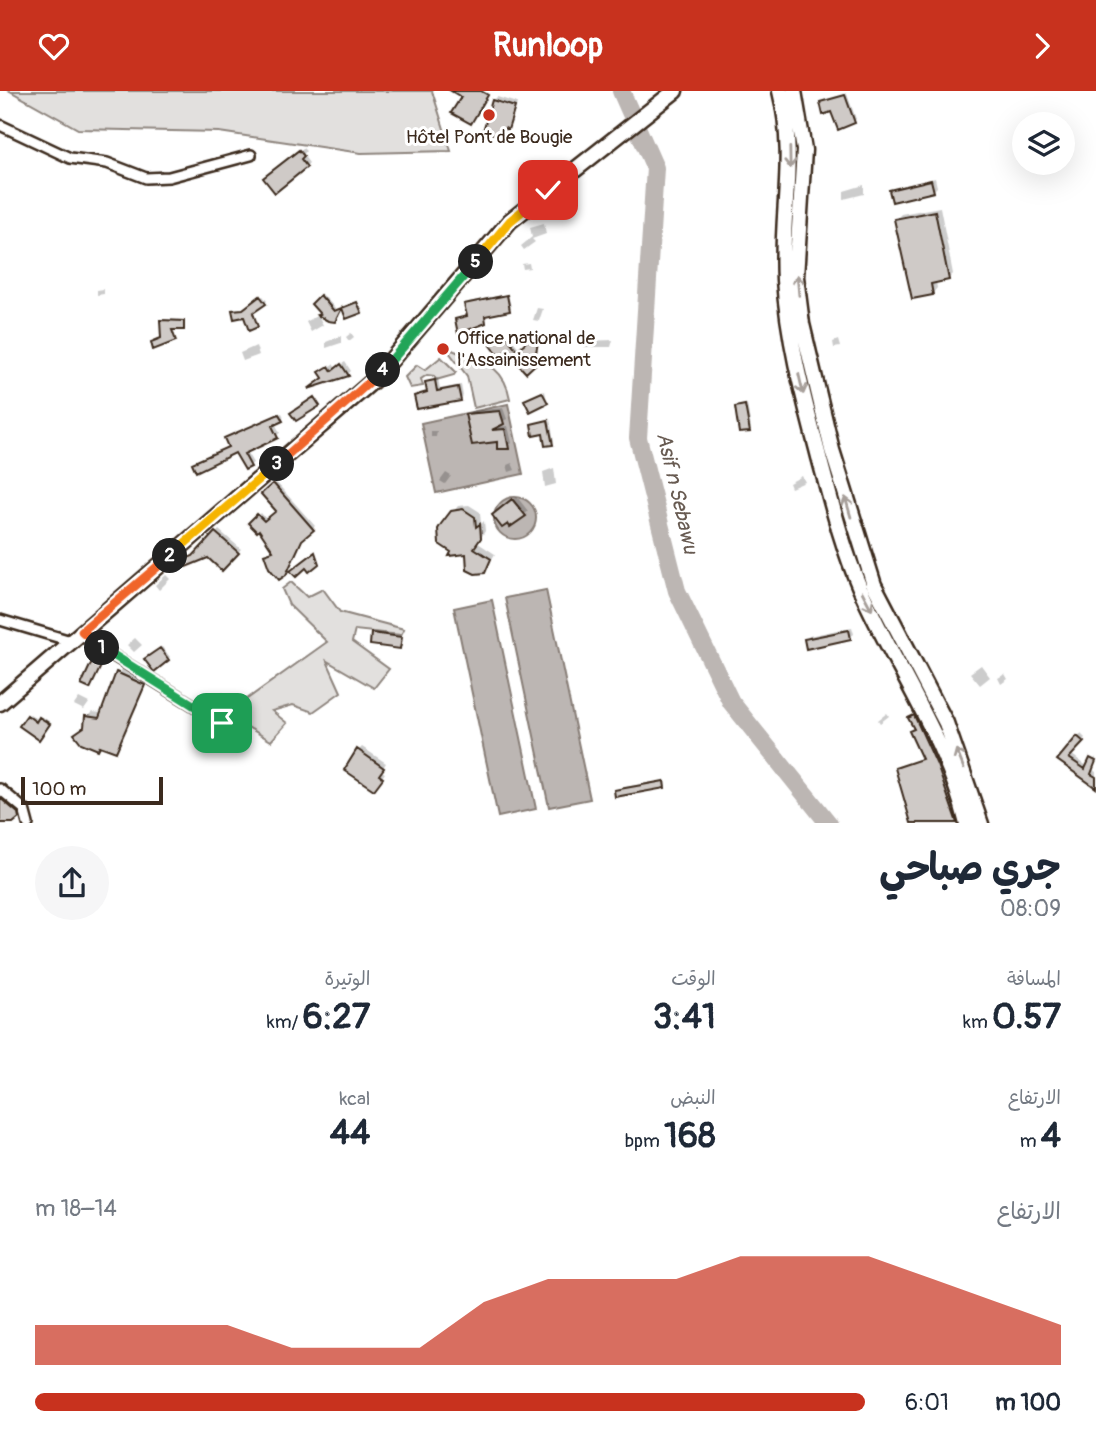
<!DOCTYPE html>
<html lang="ar">
<meta charset="utf-8">
<style>
:root{--surface:#fff;--page:#f6f6f7;--text:#1f2937;--muted:#747a83;--accent:#c8321e}
body{margin:0;font-family:Pangolin,"Playpen Sans Arabic",sans-serif;background:var(--page);color:var(--text);direction:rtl;height:100vh;display:flex;flex-direction:column;font-size:26px;white-space:nowrap}
*{box-sizing:border-box;margin:0}
p{font-size:23px;color:var(--muted)}
.icon{flex:none;width:38px;height:38px;fill:none;stroke:currentColor;stroke-width:2;stroke-linecap:round;stroke-linejoin:round}
.map{position:relative;height:732px;overflow:hidden;direction:ltr}
.sheet{display:flex;flex-direction:column;background:var(--surface);flex:1}
.sheet>*{flex:none}
.fabs{position:absolute;left:1012px;top:21px;display:grid;gap:14px}
.fabs a{display:grid;place-items:center;width:63px;height:63px;border-radius:50%;background:var(--surface);box-shadow:0 7px 28px #0002;font-size:35px}
.scale{position:absolute;left:21px;bottom:18px;width:142px;box-sizing:border-box;padding-left:7px;border:4px solid #3b2a1e;border-top:0;font-size:19px;line-height:24px;white-space:nowrap;color:#3b2a1e;-webkit-text-stroke:5px #fff;paint-order:stroke}
.pin{position:absolute;display:grid;place-items:center;width:60px;height:60px;color:#fff;margin:-30px;border-radius:14px;box-shadow:0 4px 10px #0006}
.km{position:absolute;width:35px;height:35px;margin:-18px;border-radius:50%;background:#222;color:#fff;font-size:19px;line-height:35px;text-align:center}
.round{display:grid;place-items:center;flex:none;width:74px;height:74px;border-radius:37px;background:var(--page)}
.summary{display:flex;align-items:center;justify-content:space-between;height:119px;padding:0 35px}
h1{font-size:38px;font-weight:700;line-height:52px}
.metrics{display:grid;grid-template-columns:repeat(3,1fr);gap:10px;height:119px;padding:7px 35px}
.metrics div{display:grid;align-content:center}
.metrics b{font-size:35px;font-weight:700}
.metrics small{font-size:19px;font-weight:400}
.metrics p{font-size:19px}
.chart{height:196px;padding:14px 35px}
.chart p{display:flex;justify-content:space-between}
.chart svg{width:100%;height:126px;margin-top:7px;fill:var(--accent);opacity:.7}
ul{padding:0 35px;list-style:none;font-size:23px}
li{display:grid;grid-template-columns:112px 84px 1fr;align-items:center;height:52px}
li i{height:18px;border-radius:9px;background:var(--accent)}
header{display:flex;justify-content:space-between;align-items:center;height:91px;padding:0 35px;background:var(--accent);color:#fff;font-size:32px;font-weight:700}
.map>svg:first-child{display:block}
.green{fill:#e2e0de;stroke:#8e857e;stroke-width:2}
.water{fill:#bcb6b3;stroke:#887e77;stroke-width:2}
.shadow{fill:#0003}
.lines{fill:none;stroke-linecap:round;stroke-linejoin:round}
.river{stroke:#bcb6b3;stroke-width:18}
.building{fill:#cfcac7;stroke:#3b2a1e;stroke-width:2}
.street-casing{stroke:#3b2a1e;stroke-width:14}
.primary-casing{stroke:#3b2a1e;stroke-width:19}
.street{stroke:#fff;stroke-width:9}
.primary{stroke:#fff;stroke-width:14}
.oneway{stroke:#a79f9a}
.split-1-casing{stroke:#fff;stroke-width:14}
.split-2-casing{stroke:#fff;stroke-width:14}
.split-3-casing{stroke:#fff;stroke-width:14}
.split-4-casing{stroke:#fff;stroke-width:14}
.split-5-casing{stroke:#fff;stroke-width:14}
.split-6-casing{stroke:#fff;stroke-width:14}
.split-1{stroke:#22a559;stroke-width:9}
.split-2{stroke:#f0652b;stroke-width:9}
.split-3{stroke:#f5b400;stroke-width:9}
.split-4{stroke:#f0652b;stroke-width:9}
.split-5{stroke:#22a559;stroke-width:9}
.split-6{stroke:#f5b400;stroke-width:9}
.poi-dot{fill:#c8321e;stroke:#fff;stroke-width:2.5}
.labels{text-anchor:middle;dominant-baseline:central;stroke-width:6;stroke-linejoin:round;paint-order:stroke}
.poi-label{font-size:19px;fill:#3b2a1e;stroke:#fff}
.water-label{font-size:21px;font-style:italic;fill:#685b52;stroke:#fff}
</style>
<header><svg class="icon" aria-label="forward" viewBox="0 0 24 24"><path d="M9 5l7 7-7 7"/></svg>Runloop<svg class="icon" aria-label="heart" viewBox="0 0 24 24"><path d="M12 20l-8-8c-3-5 5-10 8-4 3-6 11-1 8 4z"/></svg></header>
<div class="map">
<svg width="1096" height="733" viewBox="0 0 1096 733">
<rect width="100%" height="100%" fill="#fff"/>
<filter id="ink" filterUnits="userSpaceOnUse"><feTurbulence type="fractalNoise" baseFrequency=".0143" numOctaves="2"/><feDisplacementMap in="SourceGraphic" scale="14" xChannelSelector="R" yChannelSelector="G"/><feConvolveMatrix kernelMatrix="1 2 1 2 8 2 1 2 1" color-interpolation-filters="sRGB"/></filter>
<g filter="url(#ink)">
<path class="green" d="M10 0H432L451 60 361 62 219 41 78 38Z
M452 259C482 271 504 273 510 308L474 317 467 285 449 261Z
M441 266 456 281 454 284 436 289 434 285 427 284 421 288 423 295 410 297 405 286 417 274 425 279Z
M291 491 307 506 323 498 340 521 404 538 401 544 355 539 352 551 389 578 374 597 327 570 341 601 313 621 293 614 272 620 287 632 271 650 226 623 327 551 289 514 282 498Z"/>
<path class="water" d="M508 313 523 383 436 402 421 332Z
M494 427a21 21 0 1 1 42 0a21 21 0 1 1-42 0Z
M546 499 590 708 549 716 505 507Z
M492 509 536 718 498 726 454 517Z"/>
<path class="shadow" d="M847 3 856 28 854 30 822 12Z
M497 6 517 12 511 33 502 44 493 10Z
M303 57 306 60 303 64 309 72 306 75 269 83Z
M935 87 937 96 933 100H891Z
M864 94V103L844 108V100Z
M940 116 953 183 948 188 936 190 937 197 932 203 896 128 901 123Z
M544 132 546 143 532 148 535 151 524 159 521 155 532 146 530 136Z
M529 172 530 177 523 178 522 173Z
M104 198V203L97 204V199Z
M508 203 511 216 486 223 485 230 457 229 469 224 468 211Z
M323 204 337 219 334 229 313 213Z
M263 205 267 210 253 220 257 235 245 224 234 220 246 217Z
M537 217 543 218 539 230 533 229Z
M318 224 323 234 311 241 306 231Z
M164 228 185 229V235L173 237 175 249 153 251 162 247Z
M505 240 520 258 531 248 539 249 536 265 539 268 526 279 506 257 491 252Z
M351 242 354 246 349 250 346 246Z
M341 245V252L326 257V251Z
M613 249 611 256H584L586 250Z
M838 249 840 256 834 257 833 251Z
M256 255 259 264 243 270 240 262Z
M345 271 351 280 348 283 313 294 325 286V278L333 273 336 277Z
M438 287 440 298 461 294 463 305 460 308 416 305 428 300 427 292 430 289Z
M545 300 547 310 528 308Z
M747 313 751 337 749 339 737 316Z
M503 317 507 328 494 336 508 335 512 352 508 356 467 324 471 320Z
M282 322 284 326 275 332 280 342 246 360 253 372 250 374 236 360 194 372 229 355V345Z
M550 328 554 350 552 352 533 333Z
M431 340H437L436 346H431Z
M512 372 515 379 509 381 507 374Z
M554 377 556 393 545 396 543 381Z
M446 382 451 385 445 393 440 390Z
M802 385 805 391 791 397 789 392Z
M276 391 315 435 304 445 266 464 274 459 259 436 251 432 261 422 267 429 279 420 264 403Z
M517 406 528 420 524 423 497 421Z
M469 414 480 421 481 433 484 430 485 440 478 452 495 463 484 481 467 461 453 421 458 415Z
M219 439 241 458 222 478 209 465 185 469 198 462Z
M166 484 170 488 159 499 155 494Z
M852 536 854 543 850 546 806 549 809 545Z
M375 541 403 545 402 554 400 556 373 543Z
M135 547 142 554 134 561 127 554Z
M162 556 170 566 154 578 146 568Z
M981 574 990 586 980 594 970 582Z
M122 578 148 589 116 659 86 635 87 626 92 621 102 622Z
M1005 583 1008 588 1001 593 998 587Z
M223 601 235 614 226 622 214 610Z
M79 607 89 612 84 619 74 614Z
M919 621 941 669 963 733H914L897 677 923 666 911 641 915 637 910 627Z
M887 622 889 625 880 632 878 629Z
M30 623 39 629 43 626 50 631 41 644 28 625Z
M1081 643 1085 647 1071 663 1088 676 1096 666 1093 679 1096 681V695L1059 669Z
M362 656 386 672 381 680 385 682 377 693 359 659Z
M666 689 665 695 616 699 618 697Z
M0 701 20 719 21 722 11 733 7 729 0 733Z"/>
<g class="lines">
<path class="river" d="M621 0 655 77 638 347 677 500 731 611 829 733"/>
</g>
<path class="building" d="M451 0H481L488 4 471 33 451 22 461 6Z
M845 4 855 32 838 39 831 21 823 24 820 11Z
M492 9 515 16 508 39 505 37 502 45 483 40Z
M299 59 304 65 301 68 307 76 275 102 263 87Z
M931 89 934 101 892 111 889 99Z
M935 120 949 189 931 193 933 204 912 208 894 128Z
M320 204 334 220 357 211 362 222 346 228 342 217 335 231 328 230 317 224 320 223 311 213Z
M507 204 510 220 485 225 486 232 458 243 455 228 467 225 464 213Z
M260 205 266 213 253 222 258 236 249 240 244 226 234 228 232 219 243 218Z
M160 229 184 230V239H172L176 250 153 259 151 251 161 247Z
M503 241 517 259 528 249 538 251 535 267 538 271 526 282 506 260 499 265 489 252Z
M341 273 349 285 308 298 323 287 319 281 329 275 332 280Z
M435 289 437 300 458 296 461 310 417 318 414 305 427 301 425 291Z
M542 301 548 312 530 321 524 309Z
M314 306 320 315 296 330 290 322Z
M745 314 750 341 739 342 735 316Z
M500 320 504 333 492 339 505 338 509 358H497V351L472 354 465 323Z
M279 323 283 330 272 335 278 347 244 363 251 376 245 379 235 362 196 381 192 372 228 356 224 347Z
M548 329 553 354 545 355 543 343 533 345 531 333Z
M273 392 314 439 302 449 286 484 279 489 269 477 264 463 273 460 259 439 257 441 248 432 257 423 264 430 276 420 261 403Z
M512 408 526 425 510 436 508 433 502 437 492 424Z
M463 418 475 426 476 436 480 433 481 447 474 457 491 468 485 482 475 483 467 479 466 463 449 465 451 461 439 453 438 438 441 433 451 420Z
M215 441 239 462 222 480 208 467 186 476 183 469 193 465Z
M315 461 319 473 309 481 306 477 296 486 290 480Z
M849 539 851 548 806 558 804 548Z
M371 542 402 546 400 558 370 554Z
M160 557 169 569 154 581 144 568Z
M95 564 104 569 90 598 81 594Z
M116 581 145 594 116 661 100 655 98 659 81 652 74 643 84 636 85 625 99 627Z
M27 624 36 631 39 626 50 633 39 649 19 635Z
M914 624 937 674 957 732H911L895 677 922 668 909 640 914 638 908 627Z
M1077 645 1084 651 1069 667 1085 678 1090 667 1096 670 1091 683 1096 686V697L1057 669Z
M357 658 384 677 379 684 383 687 374 699 344 679Z
M664 690 665 697 615 706 614 699Z
M0 707 18 722 19 727 13 732H0Z"/>
<g class="lines">
<g class="street-casing">
<path id="street" d="M0 34 70 67 107 72 146 87 169 86 251 64
M0 529 71 550
M82 540 109 562 222 632
M0 698 24 718 28 733"/>
</g>
<g class="primary-casing">
<path id="primary" d="M780 0C797 66 780 124 784 189 788 249 804 308 819 366 831 410 842 455 860 497 895 577 946 646 967 733
M794 0 804 59 796 186 802 233 832 359 874 494 946 632 981 733
M0 612 375 288 510 130 675 0"/>
</g>
<use href="#street" class="street"/>
<use href="#primary" class="primary"/>
</g>
<defs><path id="oneway-shaft" d="M-6 0H5M1.5-3L5.5 0L1.5 3" fill="none" stroke-width="1.6" stroke-linecap="round" stroke-linejoin="round" transform="scale(1.75)"/></defs>
<g class="oneway">
<use href="#oneway-shaft" transform="translate(790 67) rotate(89)"/>
<use href="#oneway-shaft" transform="translate(798 194) rotate(-95)"/>
<use href="#oneway-shaft" transform="translate(801 293) rotate(77)"/>
<use href="#oneway-shaft" transform="translate(848 416) rotate(-106)"/>
<use href="#oneway-shaft" transform="translate(867 510) rotate(62)"/>
<use href="#oneway-shaft" transform="translate(960 668) rotate(-112)"/>
</g>
</g>
<g class="lines" filter="url(#ink)">
<g class="split-1-casing">
<path id="split-1" d="M102 557 222 632"/>
</g>
<g class="split-2-casing">
<path id="split-2" d="M102 557 82 540 170 465"/>
</g>
<g class="split-3-casing">
<path id="split-3" d="M170 465 277 373"/>
</g>
<g class="split-4-casing">
<path id="split-4" d="M277 373 383 279"/>
</g>
<g class="split-5-casing">
<path id="split-5" d="M383 279 476 171"/>
</g>
<g class="split-6-casing">
<path id="split-6" d="M476 171 510 130 548 99"/>
</g>
<use href="#split-1" class="split-1"/>
<use href="#split-2" class="split-2"/>
<use href="#split-3" class="split-3"/>
<use href="#split-4" class="split-4"/>
<use href="#split-5" class="split-5"/>
<use href="#split-6" class="split-6"/>
</g>
<g class="poi-dot">
<circle cx="489" cy="24" r="7"/>
<circle cx="443" cy="258" r="7"/>
</g>
<g class="labels">
<g class="poi-label">
<text x="489" y="46">Hôtel Pont de Bougie</text>
<text x="457" y="247" text-anchor="start">Office national de<tspan x="457" dy="22">l'Assainissement</tspan></text>
</g>
<g class="water-label">
<text transform="translate(677 402) rotate(77)">Asif n Sebawu</text>
</g>
</g>
</svg>
<div class="fabs">
<a><svg class="icon" aria-label="layers" viewBox="0 0 24 24"><path d="M12 4l9 5-9 5-9-5zM3 14l9 5 9-5"/></svg></a>
</div>
<div class="scale">100 m</div>
<div class="pin" style="left:222px;top:632px;background:#1e9e55"><svg class="icon" aria-label="arrive" viewBox="0 0 24 24"><path d="M6 21V4h12l-3 4 3 4H6"/></svg></div>
<div class="pin" style="left:548px;top:99px;background:#d93025"><svg class="icon" aria-label="check" viewBox="0 0 24 24"><path d="M5 12l5 5 9-10"/></svg></div>
<b class="km" style="left:102px;top:557px">1</b>
<b class="km" style="left:170px;top:465px">2</b>
<b class="km" style="left:277px;top:373px">3</b>
<b class="km" style="left:383px;top:279px">4</b>
<b class="km" style="left:476px;top:171px">5</b>
</div>
<section class="sheet">
<div class="summary"><div><h1>جري صباحي</h1><p>08:09</p></div><a class="round"><svg class="icon" aria-label="share" viewBox="0 0 24 24"><path d="M12 15V3M7 8l5-5 5 5M5 13v7h14v-7"/></svg></a></div>
<div class="metrics">
<div><p>المسافة</p><b>0.57<small> km</small></b></div>
<div><p>الوقت</p><b>3:41</b></div>
<div><p>الوتيرة</p><b>6:27<small> /km</small></b></div>
</div>
<div class="metrics">
<div><p>الارتفاع</p><b>4<small> m</small></b></div>
<div><p>النبض</p><b>168<small> bpm</small></b></div>
<div><p>kcal</p><b>44</b></div>
</div>
<div class="chart"><p><span>الارتفاع</span>14–18 m</p>
<svg viewBox="0 0 160 44" preserveAspectRatio="none"><path d="M0 44V30L10 30L20 30L30 30L40 38L50 38L60 38L70 22L80 14L90 14L100 14L110 6L120 6L130 6L140 14L150 22L160 30V44z"/></svg>
</div>
<ul>
<li><b>100 m</b>6:01<i style="width:100%"></i></li>
</ul>
</section>
